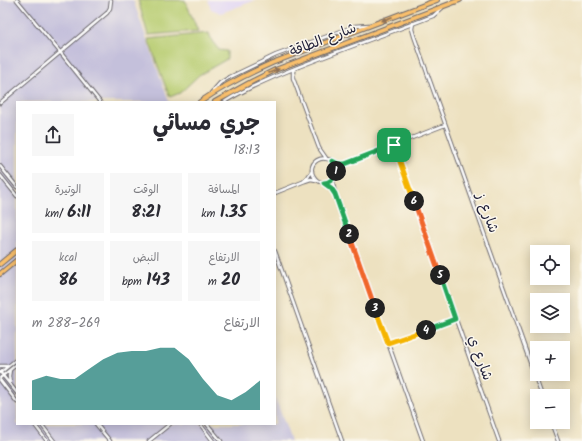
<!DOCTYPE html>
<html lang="ar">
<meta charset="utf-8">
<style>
:root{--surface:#fff;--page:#f7f7f7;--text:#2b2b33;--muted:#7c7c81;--accent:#0f766e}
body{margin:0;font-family:Kalam,"Playpen Sans Arabic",sans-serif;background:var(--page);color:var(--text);direction:rtl;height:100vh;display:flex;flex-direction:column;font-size:15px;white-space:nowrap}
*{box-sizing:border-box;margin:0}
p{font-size:13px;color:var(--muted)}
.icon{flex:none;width:22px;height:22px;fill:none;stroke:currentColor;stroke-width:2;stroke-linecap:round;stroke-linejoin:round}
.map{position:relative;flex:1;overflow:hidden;direction:ltr}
.sheet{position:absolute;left:16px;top:101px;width:260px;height:324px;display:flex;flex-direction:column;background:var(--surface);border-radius:0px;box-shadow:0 2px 10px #0003;direction:rtl}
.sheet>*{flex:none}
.fabs{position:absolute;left:530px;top:245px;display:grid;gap:8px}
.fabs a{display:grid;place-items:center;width:40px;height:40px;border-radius:0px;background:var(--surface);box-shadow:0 2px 10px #0003;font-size:20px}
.pin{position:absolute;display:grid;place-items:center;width:34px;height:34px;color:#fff;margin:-17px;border-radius:8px;box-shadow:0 2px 6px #0006}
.km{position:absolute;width:20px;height:20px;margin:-10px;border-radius:50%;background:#222;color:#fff;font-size:11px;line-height:20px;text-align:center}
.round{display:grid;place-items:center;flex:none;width:42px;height:42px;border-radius:0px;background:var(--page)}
.headline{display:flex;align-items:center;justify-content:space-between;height:68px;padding:0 16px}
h1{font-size:22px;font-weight:700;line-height:30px}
.figures{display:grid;grid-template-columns:repeat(3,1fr);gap:6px;height:68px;padding:4px 16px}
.figures div{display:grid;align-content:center;border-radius:0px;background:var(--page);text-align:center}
.figures b{font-size:17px;font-weight:700}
.figures small{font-size:11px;font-weight:400}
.figures p{font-size:11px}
.chart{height:112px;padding:8px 16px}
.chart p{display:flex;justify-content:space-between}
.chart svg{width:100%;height:72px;margin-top:4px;fill:var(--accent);opacity:.7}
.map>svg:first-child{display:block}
.built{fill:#e0d4f4}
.industrial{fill:#c4c0db}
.green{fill:#b7cc70;stroke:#6c7756}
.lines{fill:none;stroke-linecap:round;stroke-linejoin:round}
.minor-casing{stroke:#69656a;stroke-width:4.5}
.primary-casing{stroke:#69656a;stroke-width:6}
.minor{stroke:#fff;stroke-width:2.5}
.primary{stroke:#f9bf6c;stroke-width:4}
.oneway{fill:#8e7054}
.split-1-casing{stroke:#fff;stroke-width:8}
.split-2-casing{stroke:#fff;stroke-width:8}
.split-3-casing{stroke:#fff;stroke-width:8}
.split-4-casing{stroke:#fff;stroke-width:8}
.split-5-casing{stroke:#fff;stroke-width:8}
.split-6-casing{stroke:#fff;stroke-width:8}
.split-7-casing{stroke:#fff;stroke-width:8}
.split-1{stroke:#22a559;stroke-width:5}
.split-2{stroke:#22a559;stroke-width:5}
.split-3{stroke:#f0652b;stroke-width:5}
.split-4{stroke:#f5b400;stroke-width:5}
.split-5{stroke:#22a559;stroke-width:5}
.split-6{stroke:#f0652b;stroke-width:5}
.split-7{stroke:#f5b400;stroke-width:5}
.labels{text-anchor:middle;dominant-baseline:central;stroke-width:3;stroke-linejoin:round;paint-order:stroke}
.street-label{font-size:14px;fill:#22223b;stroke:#fbf7ec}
</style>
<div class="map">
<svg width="582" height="441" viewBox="0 0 582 441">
<rect width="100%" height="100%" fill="#fbf7ec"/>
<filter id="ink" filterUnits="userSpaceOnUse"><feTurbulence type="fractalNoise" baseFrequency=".025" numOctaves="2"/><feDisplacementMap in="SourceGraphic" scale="8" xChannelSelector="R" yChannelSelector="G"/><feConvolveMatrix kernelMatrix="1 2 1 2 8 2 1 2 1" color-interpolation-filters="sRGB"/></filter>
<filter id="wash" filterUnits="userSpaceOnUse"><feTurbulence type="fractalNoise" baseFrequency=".012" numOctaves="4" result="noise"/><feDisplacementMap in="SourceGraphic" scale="16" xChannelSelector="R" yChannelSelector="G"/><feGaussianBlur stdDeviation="0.9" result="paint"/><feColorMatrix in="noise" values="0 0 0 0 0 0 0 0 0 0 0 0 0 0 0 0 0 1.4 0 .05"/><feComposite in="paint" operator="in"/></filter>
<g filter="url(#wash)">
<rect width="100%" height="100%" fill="#ede1c0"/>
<path class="built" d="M208 0H256L221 13 211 9Z"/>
<path class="industrial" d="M0 0H133L169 102H17V424H275V397L291 441H0Z"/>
<path class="green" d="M138 0H185L198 31 148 35Z
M209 33 212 41 219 50 227 51V59L199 75 180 93 170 97 166 88 148 39Z"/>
</g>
<g filter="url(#ink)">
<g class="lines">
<g class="minor-casing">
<path id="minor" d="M17 0 60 52 100 102
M413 23 412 29 414 36 542 396
M294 69 293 72V78L319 148 326 158
M211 93 220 83 230 77 276 55 355 26 369 25
M224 102C256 83 290 70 324 57 360 43 397 30 433 16L442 8
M0 103 107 13 110 8 111 0
M394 145 499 441
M332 161 336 167V172
M0 166 17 187
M0 175 17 196
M336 175 339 170 345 164 445 125
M333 178C317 193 302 165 320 159 329 156 336 165 345 164
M334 178 333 183 335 194 423 441
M304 181 308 177 312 171
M324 183 329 186 333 191
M275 193 305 181 311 179 316 180
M275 251 342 441
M388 343 455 319
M0 366H7
M10 370 9 376 10 383
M0 372 17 393
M0 373 17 359
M0 378 17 364
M0 380 17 402
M551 422 558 441
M34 424 47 441
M41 424 54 441
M96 424 110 441
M200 424 213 441
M207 424 221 441
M149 441 170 424"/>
</g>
<g class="primary-casing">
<path id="primary" d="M200 102C223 86 247 74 272 63L437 0
M215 102 253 81 275 70 460 0
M0 264 17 250
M0 274 17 260"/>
</g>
<use href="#minor" class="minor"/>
<use href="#primary" class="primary"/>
</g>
<defs><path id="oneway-solid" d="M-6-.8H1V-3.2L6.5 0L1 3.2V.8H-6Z"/></defs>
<g class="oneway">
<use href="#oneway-solid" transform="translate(387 19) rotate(159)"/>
<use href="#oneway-solid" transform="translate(274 71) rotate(-23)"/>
</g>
</g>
<g class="lines" filter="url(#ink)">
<g class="split-1-casing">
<path id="split-1" d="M336 171 334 164 332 161 338 164H345L394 145"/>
</g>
<g class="split-2-casing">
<path id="split-2" d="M336 171C335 178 331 182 324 183L331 188 335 194 349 234"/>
</g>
<g class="split-3-casing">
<path id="split-3" d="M349 234 375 308"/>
</g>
<g class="split-4-casing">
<path id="split-4" d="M375 308 388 343 426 330"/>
</g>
<g class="split-5-casing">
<path id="split-5" d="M426 330 455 319 440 275"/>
</g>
<g class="split-6-casing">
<path id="split-6" d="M414 201 440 275"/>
</g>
<g class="split-7-casing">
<path id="split-7" d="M394 145 414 201"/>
</g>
<use href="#split-1" class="split-1"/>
<use href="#split-2" class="split-2"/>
<use href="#split-3" class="split-3"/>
<use href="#split-4" class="split-4"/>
<use href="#split-5" class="split-5"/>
<use href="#split-6" class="split-6"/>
<use href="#split-7" class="split-7"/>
</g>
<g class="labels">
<g class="street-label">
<text transform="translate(323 40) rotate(-21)">شارع الطاقة</text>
<text transform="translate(487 213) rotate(70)">شارع ز</text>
<text transform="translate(480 358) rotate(70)">شارع ي</text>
</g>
</g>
</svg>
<div class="fabs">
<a><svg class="icon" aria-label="locate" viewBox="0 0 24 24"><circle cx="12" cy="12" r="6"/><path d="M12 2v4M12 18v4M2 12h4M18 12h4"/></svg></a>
<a><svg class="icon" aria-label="layers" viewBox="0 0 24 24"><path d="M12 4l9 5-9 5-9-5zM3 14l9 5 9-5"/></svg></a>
<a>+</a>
<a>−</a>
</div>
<div class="pin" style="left:394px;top:145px;background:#1e9e55"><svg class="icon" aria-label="arrive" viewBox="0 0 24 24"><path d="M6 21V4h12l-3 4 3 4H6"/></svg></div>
<b class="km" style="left:336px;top:171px">1</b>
<b class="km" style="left:349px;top:234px">2</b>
<b class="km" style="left:375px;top:308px">3</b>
<b class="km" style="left:426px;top:330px">4</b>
<b class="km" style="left:440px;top:275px">5</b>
<b class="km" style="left:414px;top:201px">6</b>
<section class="sheet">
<div class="headline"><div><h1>جري مسائي</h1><p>18:13</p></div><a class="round"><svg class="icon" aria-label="share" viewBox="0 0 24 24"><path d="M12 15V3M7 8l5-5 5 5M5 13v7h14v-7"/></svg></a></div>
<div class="figures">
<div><p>المسافة</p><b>1.35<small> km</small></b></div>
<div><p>الوقت</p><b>8:21</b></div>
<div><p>الوتيرة</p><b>6:11<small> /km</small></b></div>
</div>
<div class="figures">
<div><p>الارتفاع</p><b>20<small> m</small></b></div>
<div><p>النبض</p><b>143<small> bpm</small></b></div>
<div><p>kcal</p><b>86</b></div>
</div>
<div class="chart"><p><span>الارتفاع</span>269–288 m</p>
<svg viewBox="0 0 160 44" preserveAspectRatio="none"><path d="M0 44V26L10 23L20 25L30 25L40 19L50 13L60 9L70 8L80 8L90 6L100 6L110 13L120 25L130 35L140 38L150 33L160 26V44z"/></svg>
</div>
</section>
</div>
